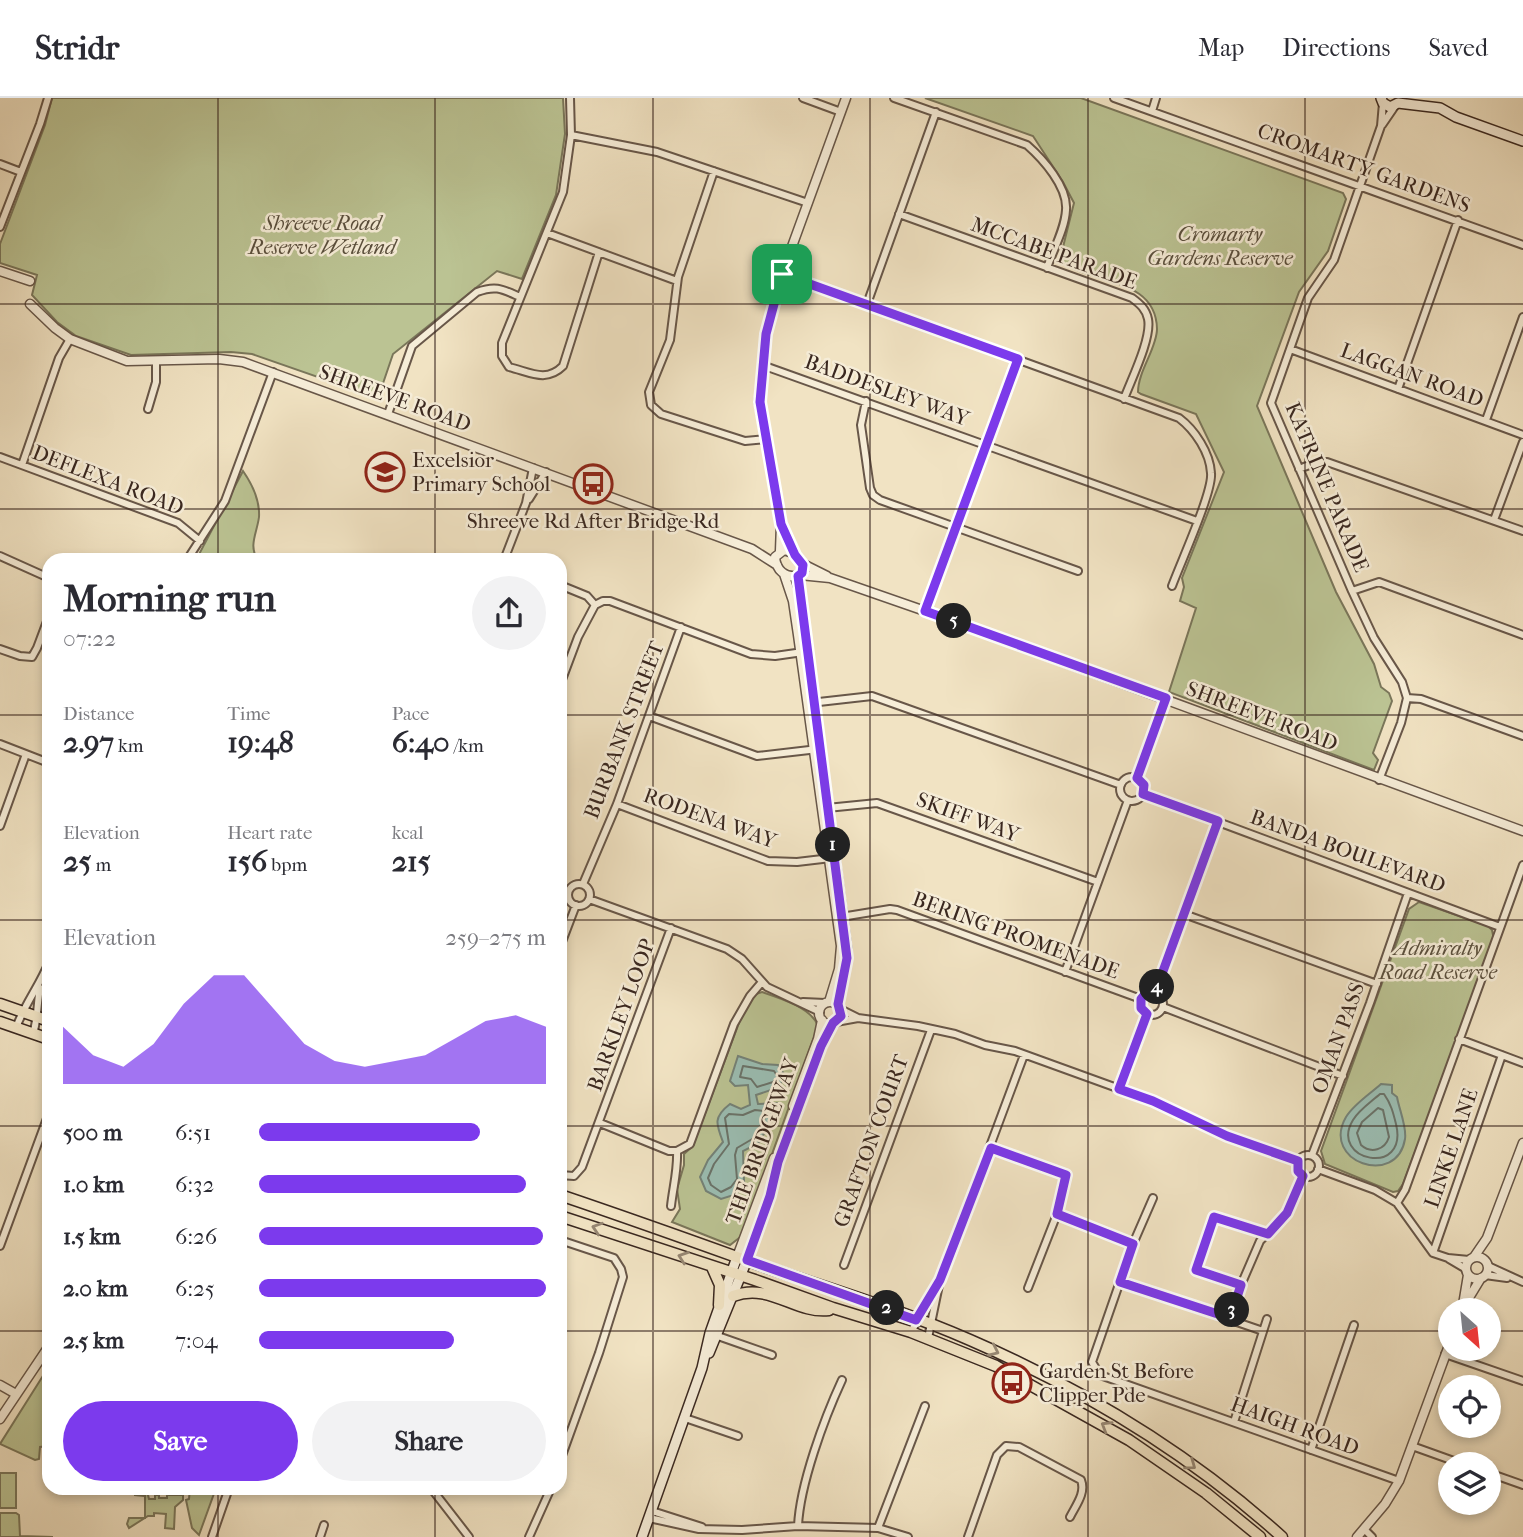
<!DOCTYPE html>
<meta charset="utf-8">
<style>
:root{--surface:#fff;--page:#f2f2f3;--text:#2b2b33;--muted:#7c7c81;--line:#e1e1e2;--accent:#7c3aed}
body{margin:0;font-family:"IM FELL French Canon",serif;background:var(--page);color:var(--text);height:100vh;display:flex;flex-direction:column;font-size:26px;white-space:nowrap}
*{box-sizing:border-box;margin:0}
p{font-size:23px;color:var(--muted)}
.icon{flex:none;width:38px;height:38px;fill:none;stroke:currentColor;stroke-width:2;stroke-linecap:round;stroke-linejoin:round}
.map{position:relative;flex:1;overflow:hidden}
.panel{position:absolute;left:42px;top:455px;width:525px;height:942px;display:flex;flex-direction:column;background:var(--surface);border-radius:21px;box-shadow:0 4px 10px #0003}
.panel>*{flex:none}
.needle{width:46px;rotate:153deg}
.controls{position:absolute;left:1438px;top:1200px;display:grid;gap:14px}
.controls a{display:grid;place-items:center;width:63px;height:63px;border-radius:50%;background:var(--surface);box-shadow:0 4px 10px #0003;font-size:35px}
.pin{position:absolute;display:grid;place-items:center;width:60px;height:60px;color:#fff;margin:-30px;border-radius:14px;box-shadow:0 4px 10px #0006}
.km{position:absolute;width:35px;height:35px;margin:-18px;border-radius:50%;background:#222;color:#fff;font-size:19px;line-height:35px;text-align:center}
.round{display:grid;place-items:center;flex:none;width:74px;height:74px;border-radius:37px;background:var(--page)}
.summary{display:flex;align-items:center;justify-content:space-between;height:119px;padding:0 21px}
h1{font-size:38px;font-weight:700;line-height:52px}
.metrics{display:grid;grid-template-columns:repeat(3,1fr);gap:10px;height:119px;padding:7px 21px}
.metrics div{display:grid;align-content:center}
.metrics b{font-size:30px;font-weight:700}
.metrics small{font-size:19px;font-weight:400}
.metrics p{font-size:19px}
.chart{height:196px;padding:14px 21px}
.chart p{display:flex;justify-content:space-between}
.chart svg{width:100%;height:126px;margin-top:7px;fill:var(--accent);opacity:.7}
.action{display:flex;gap:14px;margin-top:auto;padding:14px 21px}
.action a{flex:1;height:80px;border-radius:42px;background:var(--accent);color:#fff;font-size:28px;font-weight:700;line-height:80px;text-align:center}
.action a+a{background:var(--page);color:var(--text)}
ul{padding:0 21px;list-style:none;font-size:23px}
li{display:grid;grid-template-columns:112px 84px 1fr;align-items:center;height:52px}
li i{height:18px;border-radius:9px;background:var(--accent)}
header{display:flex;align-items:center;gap:42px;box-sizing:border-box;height:98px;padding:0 35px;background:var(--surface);border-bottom:2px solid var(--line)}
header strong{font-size:33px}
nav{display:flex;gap:38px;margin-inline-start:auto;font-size:24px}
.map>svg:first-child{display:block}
.green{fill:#bbc393;stroke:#7a765a;stroke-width:2}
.water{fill:#9bbeb3;stroke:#748278;stroke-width:2}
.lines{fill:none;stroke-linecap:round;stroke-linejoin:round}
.shore{stroke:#6a736a;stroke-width:2}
.minor-casing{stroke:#685749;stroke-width:10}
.tertiary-casing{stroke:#685749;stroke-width:11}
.secondary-casing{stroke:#3a2820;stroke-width:12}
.primary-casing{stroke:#3a2820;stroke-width:13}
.minor{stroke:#f6edd8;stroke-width:6}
.tertiary{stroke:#f6edd8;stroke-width:8}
.secondary{stroke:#f6edd8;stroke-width:9}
.primary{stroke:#f1e3c3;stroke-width:10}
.oneway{stroke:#968672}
.route-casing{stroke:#fff;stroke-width:14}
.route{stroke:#7c3aed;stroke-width:9}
.grid{fill:none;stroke:#3a2820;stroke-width:2;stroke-opacity:0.55}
.labels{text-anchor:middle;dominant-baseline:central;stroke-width:5;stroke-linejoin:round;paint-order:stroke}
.street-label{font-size:21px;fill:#3a2820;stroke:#f6edd8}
.park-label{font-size:21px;font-style:italic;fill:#5a4f3d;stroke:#f6edd8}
.poi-label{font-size:21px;fill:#3a2820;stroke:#f6edd8;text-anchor:start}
</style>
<header>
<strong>Stridr</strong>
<nav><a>Map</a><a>Directions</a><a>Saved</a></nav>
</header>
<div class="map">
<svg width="1523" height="1439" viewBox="0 0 1523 1439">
<rect width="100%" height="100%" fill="#f1e3c3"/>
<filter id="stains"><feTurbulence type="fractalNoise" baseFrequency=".00286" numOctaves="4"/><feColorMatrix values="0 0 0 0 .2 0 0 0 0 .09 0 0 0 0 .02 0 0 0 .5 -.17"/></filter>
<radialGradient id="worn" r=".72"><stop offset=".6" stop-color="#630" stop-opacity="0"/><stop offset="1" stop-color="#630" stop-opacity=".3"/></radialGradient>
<path class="green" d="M52 0H563L565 36 556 97 522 181 497 173 393 256 378 300 252 256 231 254 131 257 76 238 57 224 32 197 37 177 0 165V146L45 27Z
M925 0H1081L1343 95 1346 101 1328 153 1299 194 1257 308 1336 494 1374 566 1381 589 1389 595 1392 603 1373 655 1378 662 1374 672 1169 594 1196 510 1180 503 1184 489 1182 480 1224 374 1196 316 1141 296 1138 294C1138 273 1157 250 1157 231 1156 178 1090 187 1061 163V157L1074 105 1063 84 1033 38Z
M243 373C252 386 260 402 259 419 257 435 248 448 258 462H196Z
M1419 804 1488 828 1492 832 1494 842 1403 1086 1398 1093 1393 1094 1325 1066 1321 1053 1409 811Z
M762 894C780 900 812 910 818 928L743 1137 730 1147 672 1124 680 1111 677 1091 684 1067V1056L693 1048 743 914 756 896Z
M46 1273 49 1276V1303L46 1308 49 1309V1348L40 1349 39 1361 35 1362 0 1346Z
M0 1375H16V1410H0Z
M148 1390 151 1395 148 1397 149 1401H155V1397H159V1400H167V1397H183V1402L175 1409 174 1431 165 1430 166 1416 154 1415V1418H148L129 1430 127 1426 129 1420H145V1398L135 1397V1392H145Z
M190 1390H216L199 1437 192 1430 186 1402 189 1401Z
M0 1415H16L19 1417 20 1438 53 1439H0Z"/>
<path class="water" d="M738 958 762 966 778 967 786 979 777 990 756 997 758 1006 777 1005 782 1011 774 1022 770 1024 759 1045 743 1053 744 1083 742 1088 739 1089 737 1096 721 1101 706 1093 700 1079 708 1062 723 1044C716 1026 713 1019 730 1006L741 1011 750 1007 748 987 735 988 730 983Z
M1381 986 1392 987V995L1397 999C1399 1011 1407 1029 1405 1041 1397 1090 1320 1064 1346 1019 1354 1006 1370 996 1381 986Z"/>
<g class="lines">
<path class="shore" d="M743 968 774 973 778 979 773 984 757 989 751 981 740 979Z
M1380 996H1384C1391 1006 1393 1014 1396 1026 1409 1080 1328 1063 1353 1022 1359 1012 1371 1004 1380 996Z
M1378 1010 1383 1012 1389 1039C1385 1052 1371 1056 1361 1047L1357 1035 1362 1024Z
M755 1012 765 1013 766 1018 754 1040 737 1050 735 1057 737 1081 731 1089 721 1094 711 1087 708 1080 714 1066 729 1046 725 1020 729 1016 743 1017Z"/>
<g class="minor-casing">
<path id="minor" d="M570 0 571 37 563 94 502 245V258L509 269C530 274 546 285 563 268L599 154
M803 0 841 14
M894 0 1027 47C1043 61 1068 89 1066 112 1065 131 1053 152 1047 170
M1114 0 1523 147
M1152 13 1156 0
M1382 27 1395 8
M571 37 657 54 808 105
M0 66 21 74
M714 73 678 179 670 242 649 294 651 307 661 316 745 343 766 341
M899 116 1132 200C1140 206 1146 211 1148 221 1152 240 1131 282 1124 301
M0 129 40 26 48 0
M547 135 677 183
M782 176 1179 320C1195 332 1210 355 1211 375 1213 394 1180 466 1172 488
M867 206 936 14
M1290 251 1523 337
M762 267 1197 423
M1398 291 1458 122
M866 303 861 327 870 390 873 397 880 402 1078 473
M148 311 156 284V263
M388 316 412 248 477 194C496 187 502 191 520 199
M1486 322 1523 219
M0 359 178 425 200 443
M22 367 59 260 70 241
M1299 371 1317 364H1327L1523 433
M529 401 546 374
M1494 422 1523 344
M0 458 49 480
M187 462 225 403 273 274
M504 462 526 405 533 370
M560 487 587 498 595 507
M1352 493 1379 484 1523 537
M595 507 603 503H610L751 556 775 558 803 554
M925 513 1018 261
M0 551 20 558 32 559 37 550 49 518
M560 587 578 539 595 507
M1407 600 1421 601 1523 638
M810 605 872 598 1121 687
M649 618 757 658 818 651
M0 646 49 665
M1120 691a12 12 0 1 1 24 0a12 12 0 1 1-24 0Z
M1137 680 1166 599
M1379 682 1401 625 1407 600 1402 584 1374 540 1352 493 1271 305 1308 200 1334 162 1381 28 1383 5
M1143 696 1500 829
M617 706 768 763 797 764 831 760
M827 710 877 705 1098 784
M0 728 26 656
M583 786 617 706 681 529
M568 797a11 11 0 1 1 22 0a11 11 0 1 1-22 0Z
M589 801 727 851 742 861 767 889 820 914
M1184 816 1377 886
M841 819 890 811 897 812 1141 901
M560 849 576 807
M1065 874 1128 702
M1141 906a11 11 0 1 1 22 0a11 11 0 1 1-22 0Z
M1155 895 1218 723
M803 904 825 905
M1163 909 1343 978
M840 911 858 920
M836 924 858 920 918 928 955 936 985 947 1015 953 1153 1003 1227 1038 1298 1063
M16 930C24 907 40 887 49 864
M33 936C38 920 37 906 40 890
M1459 941 1523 965
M1119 991 1147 916
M600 1025 669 1053H677L690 1046 734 926 750 898 762 884
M991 1050 1066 1077 1057 1116 1028 1190
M1312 1057 1370 905 1408 795
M1297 1068a11 11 0 1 1 22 0a11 11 0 1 1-22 0Z
M1318 1071 1375 1092 1397 1105 1433 1155 1448 1160 1469 1162
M560 1077 574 1078 582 1069 671 830
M1153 1100 1133 1146 1092 1264 1100 1277 1399 1383
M1397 1105 1405 1092 1523 767
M671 1108C673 1089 678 1072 677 1053
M1057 1116 1133 1146
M560 1142 614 1160 621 1171 623 1179 599 1255 560 1363
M0 1148 49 1015
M1433 1155 1502 957
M1449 1161 1466 1171
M844 1167 931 932
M1488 1168 1523 1184
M1485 1177 1507 1180
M1120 1184 1263 1233
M1241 1187 1196 1172 1214 1119 1268 1136
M1230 1220 1241 1187 1260 1143 1287 1115 1303 1078
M911 1234 940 1182 1024 957
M715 1237 772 1257
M928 1240 939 1187
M1445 1256 1523 1283
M685 1320 738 1338
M1234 1324 1267 1221
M1412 1348 1465 1367
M1311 1352 1354 1227
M1489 1375 1523 1387
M431 1390 469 1439
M652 1413 702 1429
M649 1420 699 1431 742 1432 798 1428 878 1430 908 1439
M798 1428C800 1386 824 1321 842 1282
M878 1430 925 1308
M1364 1431 1372 1439
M212 1439 229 1390
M320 1439 324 1427
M529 1439 551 1390
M968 1439 997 1357 1006 1348 1019 1349 1081 1382C1086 1395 1076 1407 1070 1419"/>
</g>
<g class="tertiary-casing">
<path id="tertiary" d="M0 173 30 183
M30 206 55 230 70 241 127 263 219 261 243 264 752 451 777 467
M782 429 794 455
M784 452C794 454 803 461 803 471L798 478C785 480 776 472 775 459Z
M780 453 781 426 759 304 766 236 782 176 846 0
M803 466 827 478
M784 476 793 503 798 537 841 848 839 871 829 904
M800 477 830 480 925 513 1523 733
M798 478 847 850 845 874 838 907
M819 915a11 11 0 1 1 22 0a11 11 0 1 1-22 0Z
M793 1008 818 941 822 922
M1466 1170a11 11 0 1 1 22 0a11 11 0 1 1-22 0Z
M737 1159 774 1060
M1474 1159 1487 1140 1523 1045
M747 1162 770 1098 778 1064 821 948 833 925
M1467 1203 1481 1180
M1462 1213 1468 1177
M0 1287 16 1296
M0 1321 49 1248
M1357 1439 1385 1406 1399 1383 1451 1242"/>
</g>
<g class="secondary-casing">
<path id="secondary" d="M1381 0 1383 5 1390 9 1398 5 1440 10 1456 19 1523 43
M709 1255 747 1162
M642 1439 702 1270 710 1235 737 1159"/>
</g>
<g class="primary-casing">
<path id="primary" d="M0 906 49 923
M0 924 49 941
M560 1097C622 1118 684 1140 745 1162 820 1188 897 1210 970 1242 1083 1291 1190 1356 1282 1439
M560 1118 755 1182 833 1210 911 1234 996 1268 1129 1342 1206 1395 1260 1439
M712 1169 720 1187 719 1207
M733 1198C770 1184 795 1216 829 1212"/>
</g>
<use href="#minor" class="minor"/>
<use href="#tertiary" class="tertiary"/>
<use href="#secondary" class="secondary"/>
<use href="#primary" class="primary"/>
</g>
<defs><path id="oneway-chevron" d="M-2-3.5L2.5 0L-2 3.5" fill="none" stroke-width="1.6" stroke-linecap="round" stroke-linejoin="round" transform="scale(1.75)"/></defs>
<g class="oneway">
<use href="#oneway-chevron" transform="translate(597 1130) rotate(-162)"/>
<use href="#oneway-chevron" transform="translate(683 1159) rotate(-161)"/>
<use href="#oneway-chevron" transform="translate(994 1253) rotate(25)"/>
<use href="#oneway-chevron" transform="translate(1106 1328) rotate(-149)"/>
<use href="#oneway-chevron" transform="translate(1191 1367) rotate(36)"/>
</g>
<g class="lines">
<g class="route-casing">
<path id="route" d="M782 176 1018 261 925 513 1166 600 1137 680 1144 687 1143 696 1218 723 1155 895 1145 896 1141 901V910L1147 916 1119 991 1153 1003 1227 1038 1298 1063V1073L1303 1078 1287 1115 1268 1136 1214 1119 1196 1172 1241 1187 1230 1220 1120 1184 1133 1146 1057 1116 1066 1077 991 1050 940 1182 916 1222 747 1162 770 1098 778 1064 821 948 833 925 841 918 838 906 847 860 798 478 802 475 803 467 795 457 781 426 760 304 766 236Z"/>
</g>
<use href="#route" class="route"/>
</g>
<path class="grid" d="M218 0V462M435 0V462M653 0V1439M870 0V1439M1088 0V1439M1305 0V1439M0 206H1523M0 411H1523M0 617H49M560 617H1523M0 822H49M560 822H1523M0 1028H49M560 1028H1523M0 1233H49M560 1233H1451M1489 1233H1523M218 1390V1439M435 1390V1439"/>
<defs>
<g id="school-ring" transform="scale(2.0125)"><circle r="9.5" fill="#f6edd8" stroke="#8f2418" stroke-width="1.5"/><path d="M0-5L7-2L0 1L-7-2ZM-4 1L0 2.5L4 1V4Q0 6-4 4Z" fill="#8f2418"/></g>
<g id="bus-ring" transform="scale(2.0125)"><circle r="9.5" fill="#f6edd8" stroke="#8f2418" stroke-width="1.5"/><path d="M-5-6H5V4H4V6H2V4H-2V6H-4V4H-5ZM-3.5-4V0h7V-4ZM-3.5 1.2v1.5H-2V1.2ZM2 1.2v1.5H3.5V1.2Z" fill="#8f2418"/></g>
</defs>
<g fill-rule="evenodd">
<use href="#school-ring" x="385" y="374"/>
<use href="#bus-ring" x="593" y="386"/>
<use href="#bus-ring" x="1012" y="1285"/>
</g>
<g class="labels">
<g class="street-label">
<text transform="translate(1364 70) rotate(20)">CROMARTY GARDENS</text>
<text transform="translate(1054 155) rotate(20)">MCCABE PARADE</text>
<text transform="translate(1412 277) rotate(20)">LAGGAN ROAD</text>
<text transform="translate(887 292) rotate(20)">BADDESLEY WAY</text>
<text transform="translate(395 300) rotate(20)">SHREEVE ROAD</text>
<text transform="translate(108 382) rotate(21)">DEFLEXA ROAD</text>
<text transform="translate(1327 389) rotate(67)">KATRINE PARADE</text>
<text transform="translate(1262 618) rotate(21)">SHREEVE ROAD</text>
<text transform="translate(624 632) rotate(-69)">BURBANK STREET</text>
<text transform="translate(968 719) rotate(20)">SKIFF WAY</text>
<text transform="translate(710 720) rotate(20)">RODENA WAY</text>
<text transform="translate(1348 753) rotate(20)">BANDA BOULEVARD</text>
<text transform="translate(1016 837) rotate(20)">BERING PROMENADE</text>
<text transform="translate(621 917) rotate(-70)">BARKLEY LOOP</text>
<text transform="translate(1338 940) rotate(-70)">OMAN PASS</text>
<text transform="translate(762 1043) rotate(-70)">THE BRIDGEWAY</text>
<text transform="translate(871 1043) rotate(-70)">GRAFTON COURT</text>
<text transform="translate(1451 1050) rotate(-71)">LINKE LANE</text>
<text transform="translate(1295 1328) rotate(20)">HAIGH ROAD</text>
</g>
<g class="park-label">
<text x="322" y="125">Shreeve Road<tspan x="322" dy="24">Reserve Wetland</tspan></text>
<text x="1220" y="136">Cromarty<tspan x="1220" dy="24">Gardens Reserve</tspan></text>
<text x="1438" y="850">Admiralty<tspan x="1438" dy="24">Road Reserve</tspan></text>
</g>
<g class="poi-label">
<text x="412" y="362">Excelsior<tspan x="412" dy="24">Primary School</tspan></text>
<text x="593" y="423" text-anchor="middle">Shreeve Rd After Bridge Rd</text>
<text x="1039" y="1273">Garden St Before<tspan x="1039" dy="24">Clipper Pde</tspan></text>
</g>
</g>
<rect width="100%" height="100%" filter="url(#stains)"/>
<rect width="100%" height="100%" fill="url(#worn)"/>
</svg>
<div class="controls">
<a><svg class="needle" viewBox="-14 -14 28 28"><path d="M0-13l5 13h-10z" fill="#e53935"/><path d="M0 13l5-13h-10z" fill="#7c7c81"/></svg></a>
<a><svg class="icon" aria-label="locate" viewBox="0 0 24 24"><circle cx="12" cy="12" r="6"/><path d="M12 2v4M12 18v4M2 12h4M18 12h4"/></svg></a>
<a><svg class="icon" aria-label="layers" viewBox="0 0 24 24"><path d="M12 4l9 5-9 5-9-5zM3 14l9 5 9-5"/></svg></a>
</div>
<div class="pin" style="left:782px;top:176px;background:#1e9e55"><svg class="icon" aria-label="arrive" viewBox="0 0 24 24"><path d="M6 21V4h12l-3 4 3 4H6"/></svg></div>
<b class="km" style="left:833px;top:747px">1</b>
<b class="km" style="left:887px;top:1210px">2</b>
<b class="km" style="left:1232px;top:1212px">3</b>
<b class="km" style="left:1157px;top:889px">4</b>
<b class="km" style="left:954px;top:523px">5</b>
<section class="panel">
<div class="summary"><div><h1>Morning run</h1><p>07:22</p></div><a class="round"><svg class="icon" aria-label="share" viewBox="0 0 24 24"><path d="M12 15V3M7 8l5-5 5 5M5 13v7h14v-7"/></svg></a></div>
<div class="metrics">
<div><p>Distance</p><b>2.97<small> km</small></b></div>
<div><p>Time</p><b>19:48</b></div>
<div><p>Pace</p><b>6:40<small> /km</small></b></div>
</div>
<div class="metrics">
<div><p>Elevation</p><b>25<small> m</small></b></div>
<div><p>Heart rate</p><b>156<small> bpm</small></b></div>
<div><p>kcal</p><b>215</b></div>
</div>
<div class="chart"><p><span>Elevation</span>259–275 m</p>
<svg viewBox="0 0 160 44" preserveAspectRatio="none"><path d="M0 44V24L10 34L20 38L30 30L40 16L50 6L60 6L70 18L80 30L90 36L100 38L110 36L120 34L130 28L140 22L150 20L160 24V44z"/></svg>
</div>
<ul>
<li><b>500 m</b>6:51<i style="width:77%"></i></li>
<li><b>1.0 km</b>6:32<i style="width:93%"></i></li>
<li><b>1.5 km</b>6:26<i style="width:99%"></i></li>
<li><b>2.0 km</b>6:25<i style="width:100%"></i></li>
<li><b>2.5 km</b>7:04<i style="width:68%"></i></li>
</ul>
<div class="action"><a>Save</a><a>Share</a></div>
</section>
</div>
